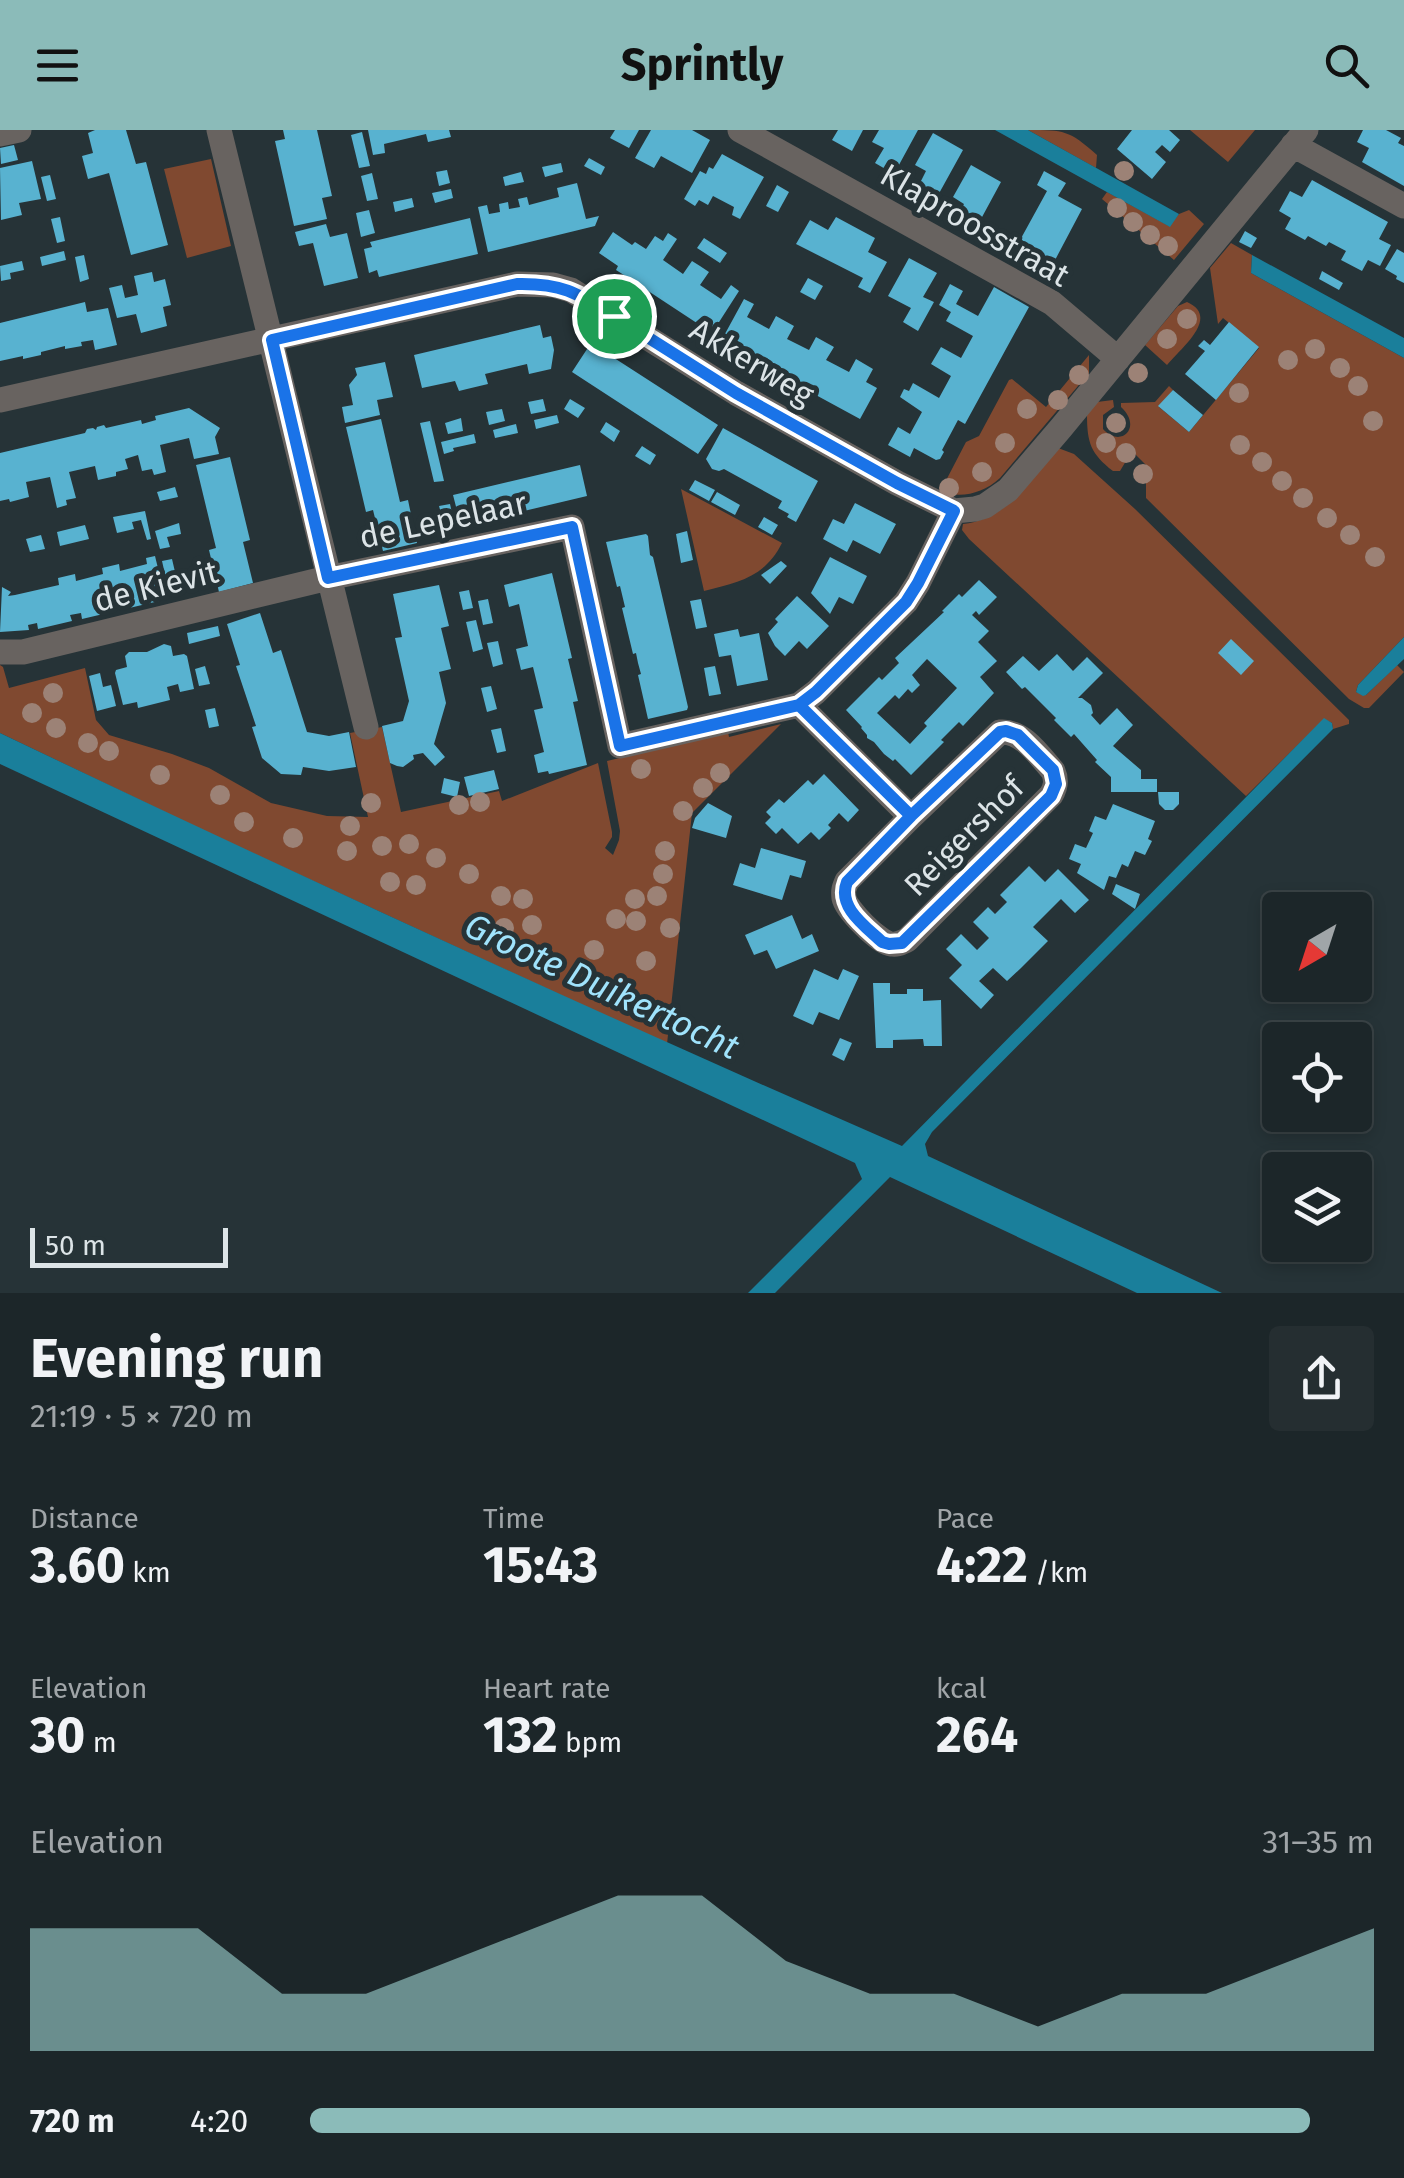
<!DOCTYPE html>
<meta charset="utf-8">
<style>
:root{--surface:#1c2629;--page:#252e31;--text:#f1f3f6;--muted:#a0a5a8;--line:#3a4346;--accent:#8bbbb9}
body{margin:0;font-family:"Fira Sans",sans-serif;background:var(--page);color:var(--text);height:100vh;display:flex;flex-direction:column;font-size:38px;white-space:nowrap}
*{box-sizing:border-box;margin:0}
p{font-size:32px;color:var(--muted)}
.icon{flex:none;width:55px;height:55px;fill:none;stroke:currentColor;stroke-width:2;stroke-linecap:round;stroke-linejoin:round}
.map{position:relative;height:1163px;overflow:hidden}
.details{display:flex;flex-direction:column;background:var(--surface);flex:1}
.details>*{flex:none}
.needle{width:65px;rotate:219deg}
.controls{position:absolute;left:1262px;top:762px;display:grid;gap:20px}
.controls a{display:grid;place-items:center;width:110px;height:110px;border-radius:10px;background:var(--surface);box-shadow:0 5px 15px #0003,0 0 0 2px var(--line);font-size:50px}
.scale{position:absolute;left:30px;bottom:25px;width:198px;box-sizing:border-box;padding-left:10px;border:5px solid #dce4e7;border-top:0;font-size:28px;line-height:35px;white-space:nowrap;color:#dce4e7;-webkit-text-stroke:8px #263337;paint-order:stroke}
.pin{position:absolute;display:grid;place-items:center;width:85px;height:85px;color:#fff;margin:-42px;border:5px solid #fff;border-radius:50%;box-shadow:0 2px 10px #0007}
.round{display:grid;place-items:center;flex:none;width:105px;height:105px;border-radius:10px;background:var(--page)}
.headline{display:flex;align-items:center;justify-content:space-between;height:170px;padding:0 30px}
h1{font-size:55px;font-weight:700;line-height:75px}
.stats{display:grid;grid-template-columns:repeat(3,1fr);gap:15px;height:170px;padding:10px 30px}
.stats div{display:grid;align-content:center}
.stats b{font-size:50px;font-weight:700}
.stats small{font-size:28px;font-weight:400}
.stats p{font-size:28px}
.chart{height:280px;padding:20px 30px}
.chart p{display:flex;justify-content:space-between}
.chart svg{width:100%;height:180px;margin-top:10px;fill:var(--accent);opacity:.7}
ul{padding:0 30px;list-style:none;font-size:32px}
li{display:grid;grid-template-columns:160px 120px 1fr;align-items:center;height:75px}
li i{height:25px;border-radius:12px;background:var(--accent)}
header{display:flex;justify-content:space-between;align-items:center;height:130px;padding:0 30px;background:var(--accent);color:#111;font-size:45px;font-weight:700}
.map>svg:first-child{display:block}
.green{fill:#804930}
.water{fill:#1a7f9b}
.building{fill:#58b2d0;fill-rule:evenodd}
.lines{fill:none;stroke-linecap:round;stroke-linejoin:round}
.minor{stroke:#686360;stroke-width:25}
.tree{fill:#9c8276}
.route-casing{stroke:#fff;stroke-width:20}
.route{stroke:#1a73e8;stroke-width:12}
.labels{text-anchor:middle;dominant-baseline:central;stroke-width:10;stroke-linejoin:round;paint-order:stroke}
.street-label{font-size:32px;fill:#dce4e7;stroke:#263337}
.water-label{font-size:35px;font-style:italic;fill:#a0e3fc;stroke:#263337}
</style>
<header><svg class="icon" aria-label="menu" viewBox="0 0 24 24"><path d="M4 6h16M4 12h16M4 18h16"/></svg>Sprintly<svg class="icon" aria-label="search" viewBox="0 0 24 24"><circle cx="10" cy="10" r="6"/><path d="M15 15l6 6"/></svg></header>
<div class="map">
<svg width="1404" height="1163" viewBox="0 0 1404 1163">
<rect width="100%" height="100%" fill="#263337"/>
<path class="green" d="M1028 0C1064 0 1069 0 1097 25L1096 38Z
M1190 0H1255L1228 32Z
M211 29 231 116 187 128 164 39Z
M1107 62 1169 96 1179 84 1189 80 1204 94 1174 130 1102 69Z
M1231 113 1252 125 1251 143 1404 228V507L1358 555 1356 562 1366 565 1397 535 1404 542 1369 578H1364L1349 569 1146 368V335L1132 321 1120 341H1113C1091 324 1087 313 1087 285L1097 272 1113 270 1114 277 1103 285V299C1121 319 1143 297 1121 277V273L1155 272 1169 256 1173 260 1159 277 1189 302 1259 218 1223 188 1218 194 1210 138Z
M1187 172C1221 187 1181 218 1167 235L1145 215 1178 176Z
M1089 225V243L1000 348C982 364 963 368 940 362L966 312 979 306 1009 250 1012 249 1046 277Z
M1058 318 1074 324 1135 379 1349 590V594L1333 599 1332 593 1324 589 1246 666 969 409 962 400 963 394C1008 389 1031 349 1058 318Z
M681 359 782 413C765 447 739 452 704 461Z
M0 535 3 537 9 558 85 538 96 590 109 605 172 624 209 638 271 673 327 686 368 687 350 603 382 597 401 682 499 661 502 671 598 633 612 702V707L605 718 613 725 619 710 620 701 607 631 728 602 729 607 781 594 692 683 667 914 198 698 0 603Z"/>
<path class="water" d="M995 0H1028L1179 84 1170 97Z
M1252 125 1404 208V228L1251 143Z
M1404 507V529L1366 565 1363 566 1356 562 1358 555Z
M1324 588 1332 593 1333 599 932 1002 925 1014 928 1026 1222 1163H1137L890 1047 775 1163H748L862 1049 855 1033 0 634V603C299 746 599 884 902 1016Z"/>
<path class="building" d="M95 0H126L136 34 146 32 168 115 131 125 109 43 88 49 82 26 93 23 88 3Z
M283 0H317L332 66 322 68 327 89 294 96 275 11 285 9Z
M368 0H449L451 7 428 12 426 4 384 14 385 23 373 25Z
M615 0H639L629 18 610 8Z
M651 0H692L710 10 692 43 661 26 654 38 635 28Z
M838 0H863L852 21 832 10Z
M879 0H918L894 44 875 33 884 18 872 12Z
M1132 0H1169L1180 10 1170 22 1162 15 1155 22 1166 32 1152 49 1117 19Z
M1363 0H1386L1401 8 1398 13 1404 16V56L1362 32 1369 18 1357 12Z
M362 2 370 36 359 38 351 5Z
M933 3 963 20 937 67 918 57 926 41 915 35Z
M14 15 18 30 1 34 0 18Z
M722 24 764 47 740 89 732 85 734 77 713 66 708 75 699 70 695 76 684 69 700 41 706 44 709 37 713 39Z
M589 28 605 37 601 45 584 36Z
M32 31 41 69 19 73 22 85 1 90 0 38Z
M561 33 563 42 545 47 542 37Z
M971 35 1001 52 975 100 956 89 964 74 953 67Z
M447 40 450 53 439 56 436 42Z
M1044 41 1066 53 1058 66 1082 79 1054 132 1029 119 1022 132 997 119 1005 105 1019 112 1047 61 1037 55Z
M521 42 524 52 505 56 503 47Z
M372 43 378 69 367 71 361 46Z
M50 45 56 69 47 71 41 47Z
M1312 50 1388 92 1379 109 1391 115 1380 136 1368 130 1362 141 1341 130 1346 121 1329 112 1326 116 1308 106 1305 110 1285 99 1291 88 1279 81 1290 61 1302 67Z
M577 53 586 89 599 86 595 96 488 122 478 77 487 75 489 84 500 82 499 74 508 72 509 79 520 77 518 69 527 67 529 75 559 67 557 58Z
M777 55 789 62 778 82 766 76Z
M451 59 453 68 435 73 432 63Z
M412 68 414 77 395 82 393 72Z
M369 80 375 103 361 107 356 83Z
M60 87 65 111 57 113 51 89Z
M836 87 875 108 868 122 887 132 870 163 858 157 863 148 796 114 810 90 828 100Z
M470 88 478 124 379 147 377 140 369 143 364 119 372 117 370 112Z
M326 94 330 107 347 103 358 148 324 156 313 113 299 116 295 102Z
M1245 101 1257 108 1251 118 1239 112Z
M613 102 632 115 635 112 646 119 655 106 663 111 668 103 677 109 663 130 683 144 692 131 700 136 709 142 700 155 721 169 731 155 739 161 712 203 636 153 632 154 627 150V147L616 140 618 136 599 123Z
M704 108 727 123 720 133 697 118Z
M1397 119 1404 123V153L1396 149 1397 146 1385 139Z
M64 121 66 130 42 136 40 127Z
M84 125 89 149 80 152 75 127Z
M909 128 937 143 923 167 934 172 918 201 903 192 911 178 888 166Z
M22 131 24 140 10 143 11 149 1 151 0 136Z
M1322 141 1343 153 1339 160 1319 149Z
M152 142 154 152 165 149 171 175 163 177 167 196 141 203 136 184 117 188 109 158 122 155 125 168 138 165 134 146Z
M808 148 823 156 815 170 800 162Z
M950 154 963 161 956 174 978 186 994 157 1029 177 965 294 958 290 942 320 944 322 940 329 936 330 914 318 910 327 888 315 898 297 910 304 922 282 900 267 904 259 909 261 913 253 939 268 951 246 931 234 941 217 961 228 973 206 946 191 951 182 939 175Z
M744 169 754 174 747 187 769 199 776 186 794 196 787 209 809 220 816 207 834 217 826 230 849 242 856 229 873 239 866 252 877 258 860 289 720 213Z
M85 172 87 182 108 178 117 215 95 220 93 210 81 212 82 216 65 219V216L41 222V225L23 229V226L0 231V193Z
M1229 192 1259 217 1216 270 1185 244 1205 221 1198 216 1204 210 1210 215Z
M540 195 543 208 551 206 554 220 551 239 529 244 527 234 485 244 488 254 467 259 459 261 455 251 422 258 414 225Z
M591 213 718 295 698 324 572 242Z
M385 232 393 267 377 270 380 285 345 293 342 277 353 275 349 255 357 245 355 238Z
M1173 260 1203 285 1189 302 1158 276Z
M543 269 546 281 531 284 528 272Z
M570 269 585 278 578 288 564 279Z
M189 278 220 298 215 307 219 324 194 329 189 308 160 315 166 342 154 345 152 339 142 341 138 325 125 329 128 339 116 342V346L98 350 95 336 69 342 76 368 66 370 67 375 57 378 50 347 26 352 29 367 10 372 9 369 0 371V323L85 303 87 299 93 298 96 300 97 297 104 295 106 298 141 290 142 294 156 290 155 286Z
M502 279 505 291 489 295 486 282Z
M557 285 559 293 536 299 534 290Z
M461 288 463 301 448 304 445 293Z
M381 289 400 372 408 370 417 413 383 421 373 380 366 382 346 297Z
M430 291 444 351 434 352 420 293Z
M606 292 620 301 614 312 600 302Z
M516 294 518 303 495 308 493 300Z
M723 298 818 351 796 392 787 387 789 384 778 378 782 371 724 339 719 341 712 339 706 329Z
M474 304 476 313 453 318 454 321 444 324 441 312Z
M642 316 656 325 650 335 635 326Z
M230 327 250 410 243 412 253 453 219 462 209 420 216 418 196 335Z
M580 335 587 366 461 396 453 365Z
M695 350 715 360 709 371 689 360Z
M175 357 178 367 160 371 157 362Z
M717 362 740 375 735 385 711 372Z
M855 373 896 394 880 424 853 410 847 422 823 409 833 389 844 394Z
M450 374 454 392 444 394 439 376Z
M145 381 151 409 147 410 141 390 132 392 134 399 117 403 113 387Z
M764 387 778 395 772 405 758 397Z
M179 393 181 404 167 407 170 417 160 419 155 401Z
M85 395 89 409 60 416 57 402Z
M687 401 693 430 681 433 676 404Z
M646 404 648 406 650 425 653 427 688 577 687 580 648 589 638 545 641 544 638 533 636 523 633 524 622 478 625 477 620 456 617 457 606 412Z
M41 405 45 419 30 422 26 409Z
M155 426 164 463 158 465 159 471 125 479 124 473 114 475 116 481 82 489 81 483 70 485 72 491 38 499 37 493 28 495 29 500 0 502 2 457 11 462 8 466 15 465 59 455 58 448 75 444 76 451 103 444 102 438 119 434 120 441 147 434 146 428Z
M830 427 867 446 853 474 839 467 830 484 811 463Z
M172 429 179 459 169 462 162 431Z
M781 431 787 436 770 454 761 445Z
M552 443 572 528 568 529 578 571 573 572 587 635 549 644 548 641 538 643 534 625 544 622 534 580 543 578 533 537 521 540 516 519 528 516 519 474 509 477 504 455Z
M979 450 997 467 979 485 976 481 972 485 989 501 978 512 997 531 980 547 994 563 963 596 959 592 941 610 944 612 911 645 895 629 893 631 884 624 874 612 867 608V605L861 598 862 597 846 580 879 547 882 550 899 533 895 528 944 482 942 481 959 464 962 467ZM927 529 957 558 924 593 927 596 910 614 877 583 895 565 899 569 908 559 912 563 920 555 912 545Z
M439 455 449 496 441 498 451 539 439 542 446 573 434 614 445 627 435 636 423 623 413 625 414 629 403 637 397 636 390 633 382 596 403 591 409 571 395 508 402 507 393 464Z
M469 460 473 478 463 480 459 462Z
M797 466 829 496 807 519 799 511 785 526 775 516 768 503 778 492 775 489Z
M488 469 493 493 483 495 478 471Z
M701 469 707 497 696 499 690 471Z
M260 483 273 523 281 520 307 602 329 606 349 602 356 637 329 641 303 637 301 645 281 644 262 628 252 597 256 596 236 536 240 535 227 494Z
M476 490 483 519 473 522 466 492Z
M218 496 220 506 189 514 187 503Z
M738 499 740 507 759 503 768 550 737 556 731 525 719 527 714 504Z
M1231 509 1254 531 1241 545 1218 523Z
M498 511 503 534 493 537 487 513Z
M164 514 171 516 173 526 184 524 187 526 194 559 180 562 178 554 167 557 170 570 138 578 137 572 123 575 115 543 116 540 127 537 125 526 129 522H147Z
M1057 524 1073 541 1087 527 1103 543 1078 568H1082L1091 575 1093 583 1091 585 1100 595 1117 578 1133 595 1113 616 1141 640V649H1157V662H1111V647L1095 632 1097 630 1074 604 1071 607 1054 590 1056 588 1025 557 1022 559 1006 542 1023 526 1039 541Z
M205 536 210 554 199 556 195 539Z
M715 536 721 564 709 566 704 538Z
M100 543 103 557 111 555 116 576 97 581 89 546Z
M491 556 497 579 487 582 481 558Z
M215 578 219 596 209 598 205 580Z
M501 598 506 621 497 623 491 600Z
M494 640 499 659 469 666 464 647Z
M824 644 859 680 848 692 839 683 828 695 831 698 819 710 811 702 798 714 782 698 776 704 765 693 771 687 766 682 779 669 784 673 808 650 813 655Z
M444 648 460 652 457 667 441 663Z
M1158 662H1179V674L1173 680H1165L1159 674Z
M708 673 732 686 726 708 692 698 695 688Z
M1113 674 1155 691 1148 709 1152 711 1145 725 1135 721 1128 737 1122 734 1116 748 1109 746 1104 760 1077 743 1081 734 1069 729 1075 714 1086 718 1093 703 1089 701 1095 686 1106 690Z
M761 718 806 731 801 748 790 745 782 770 733 755 740 733 755 738Z
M1029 736 1045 752 1058 739 1089 770 1075 783 1061 769 1033 797 1048 811 1021 838 1007 851 993 838 979 851 994 865 981 879 949 848 962 835 946 819 961 804 977 820 989 808 973 792 988 777 995 784 1007 772 1000 765Z
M1116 754 1140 764 1135 779 1112 764Z
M792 785 802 809 812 804 819 821 776 839 767 820 754 825 745 805Z
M814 839 838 850 843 839 859 846 839 890 819 882 813 895 793 886Z
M873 853H890V864H907V859H923V871L941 870 942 916H924L923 909 893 910V918H876Z
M840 908 852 913 844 931 832 925Z"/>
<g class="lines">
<path class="minor" d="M219 0 366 597
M740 0 1052 173 1118 229
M0 4 19 0
M1293 15 1404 76
M0 270 517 154 553 155 571 160 736 263 897 353 954 381 975 379 985 376 1008 360 1061 298 1306 0
M0 522H23L328 448 572 397 620 616 799 575 816 562 906 472 918 453 954 381
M799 575 911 687 1000 602C1022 600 1039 625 1053 641 1057 650 1056 657 1051 665L907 810C900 813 898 815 891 814 879 813 846 779 844 768 843 760 844 758 847 751L911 687"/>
</g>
<g class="tree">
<circle cx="1124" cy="41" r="10"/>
<circle cx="1117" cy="78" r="10"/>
<circle cx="1133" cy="92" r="10"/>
<circle cx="1150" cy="105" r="10"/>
<circle cx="1168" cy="116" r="10"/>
<circle cx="1187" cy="189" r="10"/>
<circle cx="1167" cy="209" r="10"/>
<circle cx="1315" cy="219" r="10"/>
<circle cx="1288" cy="230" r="10"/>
<circle cx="1340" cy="238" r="10"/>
<circle cx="1138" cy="243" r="10"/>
<circle cx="1079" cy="245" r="10"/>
<circle cx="1358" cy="256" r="10"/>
<circle cx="1239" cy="263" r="10"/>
<circle cx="1058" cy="270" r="10"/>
<circle cx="1027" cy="279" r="10"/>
<circle cx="1373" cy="291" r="10"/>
<circle cx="1116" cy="293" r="10"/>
<circle cx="1005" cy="313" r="10"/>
<circle cx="1106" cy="313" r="10"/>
<circle cx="1240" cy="315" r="10"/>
<circle cx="1126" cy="323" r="10"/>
<circle cx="1262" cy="332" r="10"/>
<circle cx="982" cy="342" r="10"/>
<circle cx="1143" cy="344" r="10"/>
<circle cx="1282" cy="351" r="10"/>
<circle cx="949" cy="358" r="10"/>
<circle cx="1303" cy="368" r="10"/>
<circle cx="1327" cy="388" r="10"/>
<circle cx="1350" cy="405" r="10"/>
<circle cx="1375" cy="427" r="10"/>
<circle cx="53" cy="563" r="10"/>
<circle cx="32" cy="583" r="10"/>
<circle cx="56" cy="598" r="10"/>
<circle cx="88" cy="613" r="10"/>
<circle cx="109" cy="621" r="10"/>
<circle cx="641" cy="639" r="10"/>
<circle cx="720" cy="643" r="10"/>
<circle cx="160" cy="645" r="10"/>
<circle cx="703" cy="658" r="10"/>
<circle cx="220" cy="665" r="10"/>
<circle cx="480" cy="672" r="10"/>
<circle cx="371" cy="673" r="10"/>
<circle cx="459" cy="675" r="10"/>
<circle cx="683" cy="681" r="10"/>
<circle cx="244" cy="692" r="10"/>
<circle cx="350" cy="696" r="10"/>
<circle cx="293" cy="708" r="10"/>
<circle cx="409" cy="714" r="10"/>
<circle cx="382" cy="716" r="10"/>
<circle cx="347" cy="721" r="10"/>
<circle cx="665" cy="721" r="10"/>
<circle cx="436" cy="728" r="10"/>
<circle cx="469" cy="744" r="10"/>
<circle cx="663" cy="744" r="10"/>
<circle cx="390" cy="752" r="10"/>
<circle cx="416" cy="755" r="10"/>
<circle cx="501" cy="766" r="10"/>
<circle cx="657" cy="766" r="10"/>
<circle cx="523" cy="769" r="10"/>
<circle cx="635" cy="769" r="10"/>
<circle cx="616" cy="789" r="10"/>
<circle cx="636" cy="791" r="10"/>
<circle cx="480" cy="792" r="10"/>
<circle cx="532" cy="795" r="10"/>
<circle cx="504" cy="798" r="10"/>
<circle cx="670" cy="798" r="10"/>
<circle cx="594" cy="820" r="10"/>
<circle cx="646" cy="831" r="10"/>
</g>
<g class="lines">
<g class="route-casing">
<path id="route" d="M614 186C577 163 562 153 517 154L272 210 328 448 572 397 620 616 799 575 911 686 847 752C837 777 865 796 882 812L889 814 902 813 1051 666 1056 654 1053 640 1018 605 1006 601 1000 602 911 686 799 575 816 562 906 472 918 453 954 381 897 353 736 263 614 186"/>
</g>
<use href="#route" class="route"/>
</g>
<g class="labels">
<g class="street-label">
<text transform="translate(975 95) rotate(30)">Klaproosstraat</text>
<text transform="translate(752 232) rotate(31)">Akkerweg</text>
<text transform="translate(443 390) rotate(-12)">de Lepelaar</text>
<text transform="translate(156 456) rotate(-14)">de Kievit</text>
<text transform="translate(964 706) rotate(-45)">Reigershof</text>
</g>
<g class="water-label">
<text transform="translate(602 856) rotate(25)">Groote Duikertocht</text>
</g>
</g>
</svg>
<div class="controls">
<a><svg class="needle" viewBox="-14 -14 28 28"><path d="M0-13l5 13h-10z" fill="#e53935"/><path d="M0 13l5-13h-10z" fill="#a0a5a8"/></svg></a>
<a><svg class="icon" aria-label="locate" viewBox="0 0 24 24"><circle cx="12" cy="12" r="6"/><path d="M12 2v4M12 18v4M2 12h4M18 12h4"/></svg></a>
<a><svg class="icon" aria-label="layers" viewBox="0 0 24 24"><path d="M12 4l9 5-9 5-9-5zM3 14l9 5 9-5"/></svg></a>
</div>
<div class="scale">50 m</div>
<div class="pin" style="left:614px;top:186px;background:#1e9e55"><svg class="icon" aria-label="arrive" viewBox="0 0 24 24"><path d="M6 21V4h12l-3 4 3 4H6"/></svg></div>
</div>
<section class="details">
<div class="headline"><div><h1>Evening run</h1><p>21:19 · 5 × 720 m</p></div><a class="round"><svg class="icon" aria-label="share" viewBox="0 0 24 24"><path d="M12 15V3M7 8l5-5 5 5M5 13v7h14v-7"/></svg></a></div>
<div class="stats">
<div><p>Distance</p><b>3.60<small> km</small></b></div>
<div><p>Time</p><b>15:43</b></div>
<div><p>Pace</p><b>4:22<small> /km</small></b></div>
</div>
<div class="stats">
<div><p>Elevation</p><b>30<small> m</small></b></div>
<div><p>Heart rate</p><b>132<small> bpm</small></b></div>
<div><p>kcal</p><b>264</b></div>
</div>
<div class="chart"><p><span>Elevation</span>31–35 m</p>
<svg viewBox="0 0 160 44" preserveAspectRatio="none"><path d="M0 44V14L10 14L20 14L30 30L40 30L50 22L60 14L70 6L80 6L90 22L100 30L110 30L120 38L130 30L140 30L150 22L160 14V44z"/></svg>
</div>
<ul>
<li><b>720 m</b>4:20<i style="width:94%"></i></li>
</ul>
</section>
